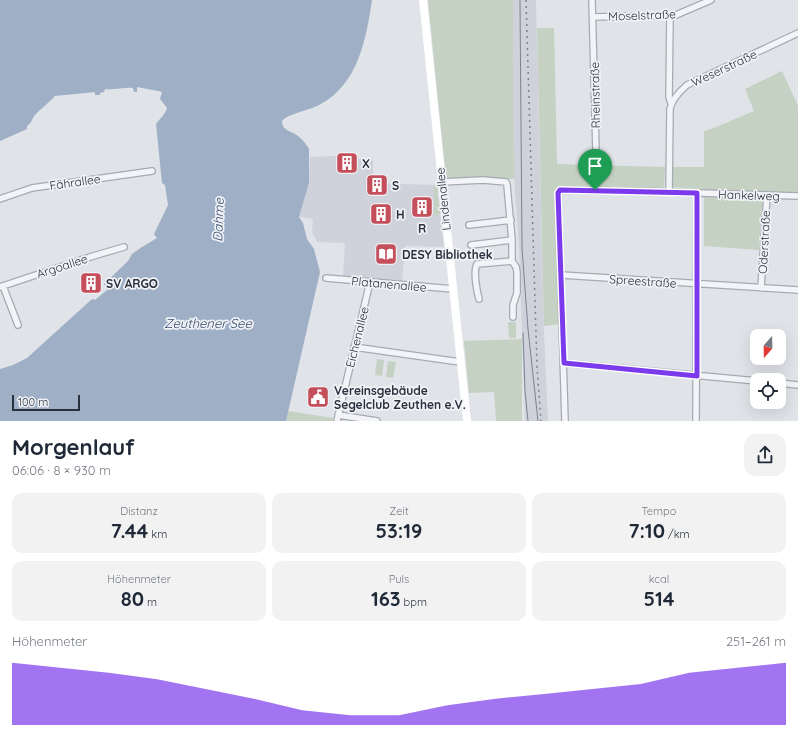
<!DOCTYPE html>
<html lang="de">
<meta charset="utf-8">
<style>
:root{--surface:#fff;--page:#f2f2f3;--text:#1f2937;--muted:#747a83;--accent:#7c3aed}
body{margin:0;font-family:Quicksand,sans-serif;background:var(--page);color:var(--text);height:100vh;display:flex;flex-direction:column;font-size:15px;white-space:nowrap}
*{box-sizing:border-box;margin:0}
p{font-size:13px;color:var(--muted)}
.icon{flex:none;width:22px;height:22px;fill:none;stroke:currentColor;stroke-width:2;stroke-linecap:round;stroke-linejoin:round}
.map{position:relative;height:421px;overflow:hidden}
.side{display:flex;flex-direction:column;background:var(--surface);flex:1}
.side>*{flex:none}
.needle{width:26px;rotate:200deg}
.controls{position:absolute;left:750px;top:329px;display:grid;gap:8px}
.controls a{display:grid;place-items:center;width:36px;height:36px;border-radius:8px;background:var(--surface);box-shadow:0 4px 16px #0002;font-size:20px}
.scale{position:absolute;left:12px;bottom:10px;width:68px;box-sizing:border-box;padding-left:4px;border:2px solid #2a313e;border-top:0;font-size:11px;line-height:14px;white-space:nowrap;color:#2a313e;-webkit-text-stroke:3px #f0f2f6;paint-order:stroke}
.pin{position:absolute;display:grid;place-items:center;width:34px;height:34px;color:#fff;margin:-41px -17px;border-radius:50% 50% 50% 0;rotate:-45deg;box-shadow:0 0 4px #0007}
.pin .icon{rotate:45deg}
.round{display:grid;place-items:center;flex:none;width:42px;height:42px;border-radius:12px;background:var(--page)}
.head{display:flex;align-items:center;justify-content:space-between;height:68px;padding:0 12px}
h1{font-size:22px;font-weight:700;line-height:30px}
.metrics{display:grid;grid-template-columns:repeat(3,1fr);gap:6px;height:68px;padding:4px 12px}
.metrics div{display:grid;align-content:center;border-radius:10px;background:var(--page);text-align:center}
.metrics b{font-size:20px;font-weight:700}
.metrics small{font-size:11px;font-weight:400}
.metrics p{font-size:11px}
.chart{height:112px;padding:8px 12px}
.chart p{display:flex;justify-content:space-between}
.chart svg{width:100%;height:72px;margin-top:4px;fill:var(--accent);opacity:.7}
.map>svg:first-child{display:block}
.built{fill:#cfd2da}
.green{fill:#c5d1c2}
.water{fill:#9eafc6}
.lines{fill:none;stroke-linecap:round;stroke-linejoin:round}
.street-casing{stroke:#a6aab2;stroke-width:8}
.street{stroke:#f3f4f7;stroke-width:5.5}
.secondary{stroke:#fff;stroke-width:8}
.tram{stroke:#7b8291;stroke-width:1}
.rail{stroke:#7b8291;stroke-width:1.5;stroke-dasharray:2 4;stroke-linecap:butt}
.route-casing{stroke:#fff;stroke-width:8}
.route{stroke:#7c3aed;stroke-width:5}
.labels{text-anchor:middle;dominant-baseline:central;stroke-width:3.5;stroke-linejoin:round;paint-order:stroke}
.street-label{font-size:12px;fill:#2a313e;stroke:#f0f2f6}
.poi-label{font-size:12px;font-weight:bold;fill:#2a313e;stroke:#f0f2f6;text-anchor:start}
.water-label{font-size:13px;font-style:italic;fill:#374e6f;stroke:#f0f2f6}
</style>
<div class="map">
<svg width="798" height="421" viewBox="0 0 798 421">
<rect width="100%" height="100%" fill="#e0e3e8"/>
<path class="built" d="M513 0H536L544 335 548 421H525L519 246 514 179Z
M333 156 373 160V183L437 185 444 247 405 246 402 281 343 276 345 243 317 242 312 232 313 219 299 217 309 183 310 157Z"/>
<path class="green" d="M428 0H513L514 179H446Z
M537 28H554L557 164 665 167 664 189 558 187 555 192 561 324 544 326Z
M782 71 798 106V195L763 193 759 250 704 246V189L673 187V167H704V131L714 128 754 111 745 89Z
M434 185H437L440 214H438V216L434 215Z
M508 322H516V338H509Z
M522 339V421H496L494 392 469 393 464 341Z
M377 359 384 360 382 376 375 375Z
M388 361 396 362 393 378 386 377Z
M288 411 333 418V421H286Z"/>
<path class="water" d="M0 0H372C366 40 358 85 319 105 310 110 287 114 282 121 282 131 292 131 298 136 303 140 306 144 309 149V183L299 217 303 223 307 239 314 249 320 272 286 421H0V369L13 365 27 358 91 300 93 299 95 300 107 290 104 284 128 261 132 254 142 247 157 238 154 234 168 205 165 185 162 183 156 124C160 118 165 115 167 108L160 99 162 92 158 91 137 87V92H134L133 88C124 87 115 90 105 89L104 92 100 93V95H95V92L55 96C49 103 36 112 33 118 31 122 31 123 27 126V129L0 141Z"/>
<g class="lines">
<g class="street-casing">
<path id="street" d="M592 0 596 152 595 190
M670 16 669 97 671 103
M593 17 676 15 711 0
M442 182 483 180 506 182 507 185 512 240V261L516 267 517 272V293L513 305V317
M669 192 670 109C672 99 680 91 687 85L798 33
M0 199 32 188 152 171
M469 225 511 220
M471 245 512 240
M561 275 798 290
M326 278 453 289
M3 286 18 325
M0 287 90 257 124 247
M761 288 767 195
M479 299C477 292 473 271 477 264L512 261
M354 347 460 362
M564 363 757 381
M779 383 798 385
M338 415 377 421
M337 421 370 282
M565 421 558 193 560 190 669 192 798 196
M696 421 697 193"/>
</g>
<use href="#street" class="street"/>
<path class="secondary" d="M423 0 467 421"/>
<path class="tram" d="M520 0 522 248 528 329 538 421
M523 333 525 391 528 421"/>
<path class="rail" d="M526 0 537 367 541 421"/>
</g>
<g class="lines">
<g class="route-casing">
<path id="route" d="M560 190 697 193V376L564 363 558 193Z"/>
</g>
<use href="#route" class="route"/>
</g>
<defs>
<g id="building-square" transform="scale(1.15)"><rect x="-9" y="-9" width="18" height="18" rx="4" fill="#c44f5b" stroke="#f0f2f6"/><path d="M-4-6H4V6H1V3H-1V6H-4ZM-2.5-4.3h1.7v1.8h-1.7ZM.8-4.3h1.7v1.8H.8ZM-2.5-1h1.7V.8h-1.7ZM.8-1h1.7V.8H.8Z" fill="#fff"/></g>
<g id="library-square" transform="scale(1.15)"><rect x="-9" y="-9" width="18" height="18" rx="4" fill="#c44f5b" stroke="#f0f2f6"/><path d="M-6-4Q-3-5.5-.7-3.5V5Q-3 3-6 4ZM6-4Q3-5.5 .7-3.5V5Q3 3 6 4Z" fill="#fff"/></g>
<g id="civic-square" transform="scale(1.15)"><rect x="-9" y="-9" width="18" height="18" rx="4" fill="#c44f5b" stroke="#f0f2f6"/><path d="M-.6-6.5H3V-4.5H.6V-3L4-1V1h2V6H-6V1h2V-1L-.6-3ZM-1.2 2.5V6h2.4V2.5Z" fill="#fff"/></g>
</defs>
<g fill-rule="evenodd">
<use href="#building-square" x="347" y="163"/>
<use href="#building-square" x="377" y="185"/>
<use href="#building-square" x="422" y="207"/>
<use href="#building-square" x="381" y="214"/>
<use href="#library-square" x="386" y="254"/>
<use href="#building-square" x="91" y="283"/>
<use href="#civic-square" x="318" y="397"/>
</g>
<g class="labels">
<g class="street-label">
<text transform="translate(642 15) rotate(-2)">Moselstraße</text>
<text transform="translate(724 68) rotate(-25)">Weserstraße</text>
<text transform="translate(595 95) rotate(-91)">Rheinstraße</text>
<text transform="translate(75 182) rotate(-8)">Fährallee</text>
<text transform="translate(749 195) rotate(2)">Hankelweg</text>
<text transform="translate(443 199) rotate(-96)">Lindenallee</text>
<text transform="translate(764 242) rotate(-87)">Oderstraße</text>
<text transform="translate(62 266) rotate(-18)">Argoallee</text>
<text transform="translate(643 281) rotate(4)">Spreestraße</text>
<text transform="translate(389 284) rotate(5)">Platanenallee</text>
<text transform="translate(357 337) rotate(-76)">Eichenallee</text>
</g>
<g class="poi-label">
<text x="362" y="163">X</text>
<text x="392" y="185">S</text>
<text x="396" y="214">H</text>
<text x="422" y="228" text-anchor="middle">R</text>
<text x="402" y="254">DESY Bibliothek</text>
<text x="106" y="283">SV ARGO</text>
<text x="334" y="390">Vereinsgebäude<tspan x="334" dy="14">Segelclub Zeuthen e.V.</tspan></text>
</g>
<g class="water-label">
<text transform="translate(218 220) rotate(-88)">Dahme</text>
<text x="208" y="323">Zeuthener See</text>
</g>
</g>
</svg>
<div class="controls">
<a><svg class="needle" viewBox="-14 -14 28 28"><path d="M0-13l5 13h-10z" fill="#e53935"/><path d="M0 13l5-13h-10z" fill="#747a83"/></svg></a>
<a><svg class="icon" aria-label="locate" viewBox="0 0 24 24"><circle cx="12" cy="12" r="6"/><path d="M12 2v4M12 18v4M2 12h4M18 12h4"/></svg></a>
</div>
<div class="scale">100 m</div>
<div class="pin" style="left:595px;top:190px;background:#1e9e55"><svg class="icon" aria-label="arrive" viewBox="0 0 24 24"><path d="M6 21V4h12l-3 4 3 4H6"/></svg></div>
</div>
<section class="side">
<div class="head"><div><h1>Morgenlauf</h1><p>06:06 · 8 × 930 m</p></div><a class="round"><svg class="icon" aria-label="share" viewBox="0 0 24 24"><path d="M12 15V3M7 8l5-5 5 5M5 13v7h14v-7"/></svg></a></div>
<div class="metrics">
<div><p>Distanz</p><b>7.44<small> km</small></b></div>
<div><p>Zeit</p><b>53:19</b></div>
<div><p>Tempo</p><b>7:10<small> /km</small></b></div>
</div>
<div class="metrics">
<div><p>Höhenmeter</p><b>80<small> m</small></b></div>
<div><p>Puls</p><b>163<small> bpm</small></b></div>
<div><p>kcal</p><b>514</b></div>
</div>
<div class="chart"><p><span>Höhenmeter</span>251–261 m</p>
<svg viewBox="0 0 160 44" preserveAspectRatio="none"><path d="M0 44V6L10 9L20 12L30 16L40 22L50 28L60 35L70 38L80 38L90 32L100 28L110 25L120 22L130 19L140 12L150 9L160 6V44z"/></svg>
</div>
</section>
